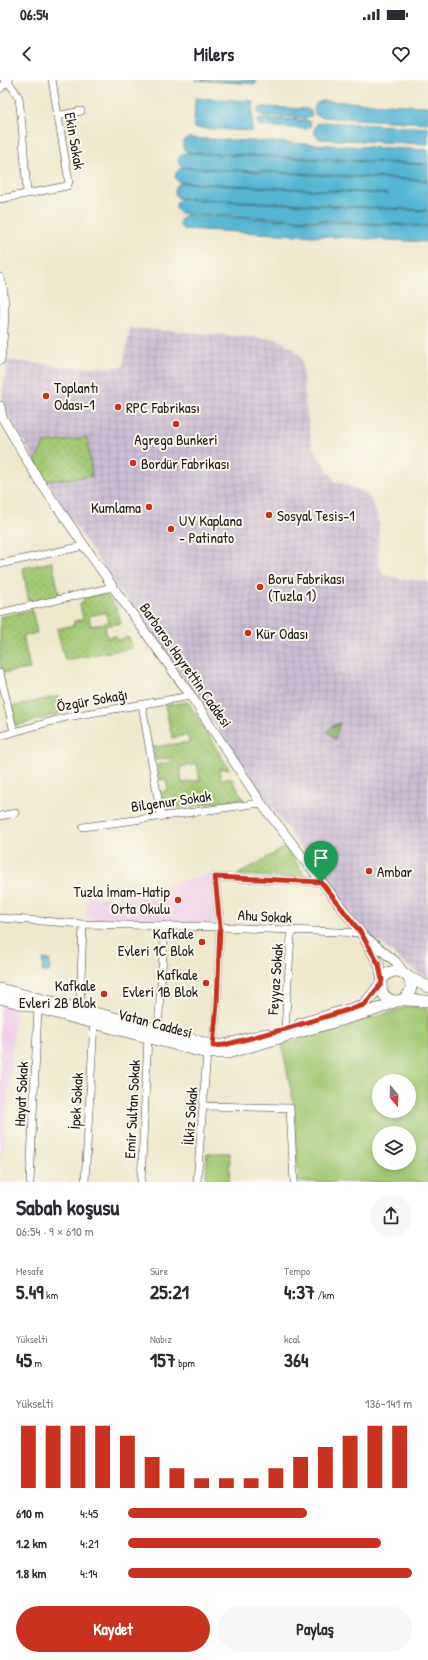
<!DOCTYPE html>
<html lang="tr">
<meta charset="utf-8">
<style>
:root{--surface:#fff;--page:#f7f7f7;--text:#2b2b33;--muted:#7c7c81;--accent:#c8321e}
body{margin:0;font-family:"Patrick Hand",sans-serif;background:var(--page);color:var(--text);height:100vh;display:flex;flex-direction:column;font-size:15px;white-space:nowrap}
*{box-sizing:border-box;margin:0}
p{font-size:13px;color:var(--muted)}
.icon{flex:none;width:22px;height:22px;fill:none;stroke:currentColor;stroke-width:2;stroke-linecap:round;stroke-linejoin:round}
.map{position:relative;height:1102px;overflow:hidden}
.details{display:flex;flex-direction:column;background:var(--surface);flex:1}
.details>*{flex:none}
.needle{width:26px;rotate:161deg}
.controls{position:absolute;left:372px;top:994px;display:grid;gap:8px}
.controls a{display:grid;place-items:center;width:44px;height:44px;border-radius:50%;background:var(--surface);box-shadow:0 2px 6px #0003;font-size:20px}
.pin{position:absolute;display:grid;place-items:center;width:34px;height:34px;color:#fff;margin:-41px -17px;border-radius:50% 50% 50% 0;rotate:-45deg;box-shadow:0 0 4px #0007}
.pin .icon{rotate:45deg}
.round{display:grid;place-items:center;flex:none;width:42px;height:42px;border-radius:21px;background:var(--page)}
.summary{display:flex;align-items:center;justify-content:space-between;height:68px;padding:0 16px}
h1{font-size:22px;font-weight:800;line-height:30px}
.metrics{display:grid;grid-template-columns:repeat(3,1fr);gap:6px;height:68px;padding:4px 16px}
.metrics div{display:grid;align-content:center}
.metrics b{font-size:20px;font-weight:800}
.metrics small{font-size:11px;font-weight:400}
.metrics p{font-size:11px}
.chart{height:112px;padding:8px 16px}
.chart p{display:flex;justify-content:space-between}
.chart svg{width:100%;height:72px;margin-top:4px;stroke:var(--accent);stroke-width:6}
.primary-button{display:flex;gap:8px;margin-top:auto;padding:8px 16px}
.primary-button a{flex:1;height:46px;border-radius:24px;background:var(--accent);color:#fff;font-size:16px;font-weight:800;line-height:46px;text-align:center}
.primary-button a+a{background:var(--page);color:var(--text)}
ul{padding:0 16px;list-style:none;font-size:13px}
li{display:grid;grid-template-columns:64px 48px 1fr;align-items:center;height:30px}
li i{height:10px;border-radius:5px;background:var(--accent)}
.status{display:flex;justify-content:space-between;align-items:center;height:28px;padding:0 20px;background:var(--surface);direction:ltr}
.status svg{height:11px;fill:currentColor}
header{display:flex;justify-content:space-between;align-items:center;height:52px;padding:0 16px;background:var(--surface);font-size:18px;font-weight:800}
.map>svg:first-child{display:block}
.built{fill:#eed0e8}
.industrial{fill:url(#industrial-grid)}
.green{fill:url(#green-dots);stroke:#607248;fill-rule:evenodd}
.forest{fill:url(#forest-firs);stroke:#4f6440}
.pitch{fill:#a3c973;stroke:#607248;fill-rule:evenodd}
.water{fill:#55b6d4;stroke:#386978}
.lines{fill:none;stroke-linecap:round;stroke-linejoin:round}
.minor-casing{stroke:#3c3b37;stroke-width:8}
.tertiary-casing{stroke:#3c3b37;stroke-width:10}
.primary-casing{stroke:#3c3b37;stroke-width:12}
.minor{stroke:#fff;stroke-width:7}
.tertiary{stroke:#fff;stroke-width:9}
.primary{stroke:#fff;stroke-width:11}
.route-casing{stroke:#fff;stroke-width:8}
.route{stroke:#c8321e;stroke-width:5}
.poi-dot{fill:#c8321e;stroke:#fbf7ec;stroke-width:1.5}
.labels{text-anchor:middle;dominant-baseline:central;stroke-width:4;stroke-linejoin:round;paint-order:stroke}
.street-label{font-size:15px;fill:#1c1c1c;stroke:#fbf7ec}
.poi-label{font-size:15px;fill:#1c1c1c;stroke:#fbf7ec;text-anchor:start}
</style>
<div class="status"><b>06:54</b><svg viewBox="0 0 49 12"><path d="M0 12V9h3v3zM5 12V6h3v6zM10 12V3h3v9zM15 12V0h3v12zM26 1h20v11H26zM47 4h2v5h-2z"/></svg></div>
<header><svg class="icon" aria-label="back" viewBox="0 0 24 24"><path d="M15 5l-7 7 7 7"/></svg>Milers<svg class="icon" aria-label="heart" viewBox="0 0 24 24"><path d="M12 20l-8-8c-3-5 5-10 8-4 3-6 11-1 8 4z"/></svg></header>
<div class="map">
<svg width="428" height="1102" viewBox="0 0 428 1102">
<defs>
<pattern id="industrial-grid" width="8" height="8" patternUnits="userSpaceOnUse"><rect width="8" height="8" fill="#ccbed4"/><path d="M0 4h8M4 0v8" fill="none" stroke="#afa3b5"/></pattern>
<pattern id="green-dots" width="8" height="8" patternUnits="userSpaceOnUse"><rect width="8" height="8" fill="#a3c973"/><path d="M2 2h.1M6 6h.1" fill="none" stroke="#8cac63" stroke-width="1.8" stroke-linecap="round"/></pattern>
<pattern id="forest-firs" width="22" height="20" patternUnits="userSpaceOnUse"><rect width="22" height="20" fill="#82ad65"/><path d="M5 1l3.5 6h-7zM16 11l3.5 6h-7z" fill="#6a8c52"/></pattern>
</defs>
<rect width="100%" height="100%" fill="#fbf7ec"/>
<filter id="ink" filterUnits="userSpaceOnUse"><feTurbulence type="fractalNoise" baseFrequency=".025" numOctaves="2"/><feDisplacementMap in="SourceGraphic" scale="8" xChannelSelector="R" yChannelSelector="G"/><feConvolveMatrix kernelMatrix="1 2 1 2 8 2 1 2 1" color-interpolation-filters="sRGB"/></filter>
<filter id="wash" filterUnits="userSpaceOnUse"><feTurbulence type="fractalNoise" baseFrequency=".012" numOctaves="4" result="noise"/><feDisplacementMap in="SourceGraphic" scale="16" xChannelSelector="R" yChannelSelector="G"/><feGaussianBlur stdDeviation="0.9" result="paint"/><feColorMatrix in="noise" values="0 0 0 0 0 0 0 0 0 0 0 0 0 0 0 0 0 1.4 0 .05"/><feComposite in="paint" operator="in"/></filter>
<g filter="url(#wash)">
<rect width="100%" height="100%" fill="#eee8cd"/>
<path class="built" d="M210 794 215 843 86 839 87 816 119 818Z
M0 925 16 929 2 1080H0Z"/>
<path class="industrial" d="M130 248 277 259 294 269 300 276 303 283 305 323 312 366 335 401 368 414 379 439 378 482 383 494 404 500 428 501V900L405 884 356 842 334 814 240 683 194 611 115 505 68 435 9 337 2 322 7 280 68 287H123Z"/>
<path class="green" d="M87 358 92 396 47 401 35 382 44 363Z
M52 482 60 517 29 523 23 488Z
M105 513 117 529 121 543 105 546 107 558 115 556 117 560 129 557 132 568 65 580 57 549 74 545V541L83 539 80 524 84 523 83 518ZM106 532 109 542 91 546 89 536Z
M32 530 37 553 23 556 30 589 2 593 0 584V537Z
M59 616V634L16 646 11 627Z
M188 622 229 689H219L221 699H232L243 719 165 729 162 712 168 710 166 699 160 700 157 685 171 682V678L155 680 153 667 190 662 186 655 172 658 165 625ZM197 684 200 700 182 703 180 687Z
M285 767 307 798 237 795Z"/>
<path class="forest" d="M340 643 335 660 327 651 332 646Z"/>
<path class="pitch" d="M410 926 428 929V1102H298L294 1025 282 965ZM379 1001H409V1031H379ZM379 1053H409V1083H379Z
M207 1073H230L229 1102H206Z"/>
<path class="water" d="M194 0H256V4Z
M195 18 253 21 252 51 194 48Z
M323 21 428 26V43L320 37 315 34 314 28 317 23Z
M263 27 307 29 311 31 312 35 307 38 262 35 259 34 258 30Z
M262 38 306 40 310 42 311 46 306 49 261 46 258 44 257 41Z
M323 42 428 48V64L320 59 315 55 314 50 317 44Z
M189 58 428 70V84L187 72C180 67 182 60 189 58Z
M185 73 428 85V100L182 87C176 83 177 76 185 73Z
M182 88 428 101V130L178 118C172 113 174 106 181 103L389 114 179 102C173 98 175 91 182 88Z
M182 119 428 131V146L180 133C174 129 175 121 182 119Z
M186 135 428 147V162L183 149C177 145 179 138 186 135Z
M43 879 50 880 49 892H42Z"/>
</g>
<g filter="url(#ink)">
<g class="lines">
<g class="minor-casing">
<path id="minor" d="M4 0 8 1 19 18 22 45 27 114
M0 9 9 0
M57 36 81 31
M0 119 67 106 69 102 52 0
M0 484 84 466
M0 533 113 507
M0 593 14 652
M142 625 161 736
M0 656 67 637 191 616
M0 736 15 733
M83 747 261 723
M0 838 83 844 220 847 361 853
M80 928 83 844
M158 949 165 845
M285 949 291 856 294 851
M213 966 217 924 220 847 215 797 321 802
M204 1026 290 1028 294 1102
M30 1102 38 928
M85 1102 94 942
M141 1102 148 957
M197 1102 207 973"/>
</g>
<g class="tertiary-casing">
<path id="tertiary" d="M0 198C7 224 3 253 0 280
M0 326 2 337 38 399 113 507 191 616 261 723 361 853 379 885 382 900
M365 857 396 882 404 893"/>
</g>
<g class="primary-casing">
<path id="primary" d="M381 906a15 15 0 1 1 30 0a15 15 0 1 1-30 0Z
M408 897 428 907
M0 909 158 949 213 966 224 965 266 954
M0 918 207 973H228L375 930 394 922
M403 920 428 921
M300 944 364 925 381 904"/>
</g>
<use href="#minor" class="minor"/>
<use href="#tertiary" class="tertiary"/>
<use href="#primary" class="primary"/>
</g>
</g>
<g class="lines" filter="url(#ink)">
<g class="route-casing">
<path id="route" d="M215 797 321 802 361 853 379 885 382 900 381 904 364 925 285 949 224 965 213 966 217 924 220 847Z"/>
</g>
<use href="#route" class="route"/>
</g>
<g class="poi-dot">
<circle cx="46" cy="316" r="4"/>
<circle cx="118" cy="327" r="4"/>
<circle cx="176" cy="344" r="4"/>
<circle cx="133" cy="383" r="4"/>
<circle cx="149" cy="427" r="4"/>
<circle cx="269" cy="435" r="4"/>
<circle cx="171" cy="449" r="4"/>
<circle cx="260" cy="507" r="4"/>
<circle cx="248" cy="553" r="4"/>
<circle cx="369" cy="791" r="4"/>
<circle cx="178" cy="820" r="4"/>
<circle cx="202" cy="862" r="4"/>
<circle cx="206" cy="903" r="4"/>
<circle cx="104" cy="914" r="4"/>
</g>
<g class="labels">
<g class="street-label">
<text transform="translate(75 61) rotate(80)">Ekin Sokak</text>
<text transform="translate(186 585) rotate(55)">Barbaros Hayrettin Caddesi</text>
<text transform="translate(92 620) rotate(-10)">Özgür Sokağı</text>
<text transform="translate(171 721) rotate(-8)">Bilgenur Sokak</text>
<text transform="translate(265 836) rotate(3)">Ahu Sokak</text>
<text transform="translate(275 899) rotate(-86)">Feyyaz Sokak</text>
<text transform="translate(155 943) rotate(15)">Vatan Caddesi</text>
<text transform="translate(21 1014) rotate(-87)">Hayat Sokak</text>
<text transform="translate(76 1021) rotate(-87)">İpek Sokak</text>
<text transform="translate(132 1029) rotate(-87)">Emir Sultan Sokak</text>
<text transform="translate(190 1036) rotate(-86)">İlkiz Sokak</text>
</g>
<g class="poi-label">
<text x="54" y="307">Toplantı<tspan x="54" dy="17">Odası-1</tspan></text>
<text x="126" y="327">RPC Fabrikası</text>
<text x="176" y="359" text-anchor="middle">Agrega Bunkeri</text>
<text x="141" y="383">Bordür Fabrikası</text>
<text x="141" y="427" text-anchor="end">Kumlama</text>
<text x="277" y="435">Sosyal Tesis-1</text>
<text x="179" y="440">UV Kaplana<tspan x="179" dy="17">- Patinato</tspan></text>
<text x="268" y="498">Boru Fabrikası<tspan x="268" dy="17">(Tuzla 1)</tspan></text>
<text x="256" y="553">Kür Odası</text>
<text x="377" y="791">Ambar</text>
<text x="170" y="811" text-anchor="end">Tuzla İmam-Hatip<tspan x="170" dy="17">Orta Okulu</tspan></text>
<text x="194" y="853" text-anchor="end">Kafkale<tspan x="194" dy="17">Evleri 1C Blok</tspan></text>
<text x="198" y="894" text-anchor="end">Kafkale<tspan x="198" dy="17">Evleri 1B Blok</tspan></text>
<text x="96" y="905" text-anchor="end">Kafkale<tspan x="96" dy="17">Evleri 2B Blok</tspan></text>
</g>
</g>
</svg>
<div class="controls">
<a><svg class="needle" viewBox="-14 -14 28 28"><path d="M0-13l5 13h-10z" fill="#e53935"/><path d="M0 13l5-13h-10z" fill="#7c7c81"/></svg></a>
<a><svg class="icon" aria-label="layers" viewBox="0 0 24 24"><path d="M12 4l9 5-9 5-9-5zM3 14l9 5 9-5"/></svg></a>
</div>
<div class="pin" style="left:321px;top:802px;background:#1e9e55"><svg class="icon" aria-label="arrive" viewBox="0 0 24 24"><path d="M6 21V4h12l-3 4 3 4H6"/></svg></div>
</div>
<section class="details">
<div class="summary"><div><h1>Sabah koşusu</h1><p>06:54 · 9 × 610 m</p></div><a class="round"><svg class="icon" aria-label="share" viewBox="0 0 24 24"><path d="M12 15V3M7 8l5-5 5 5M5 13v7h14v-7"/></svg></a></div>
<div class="metrics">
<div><p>Mesafe</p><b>5.49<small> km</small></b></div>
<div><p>Süre</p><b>25:21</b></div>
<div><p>Tempo</p><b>4:37<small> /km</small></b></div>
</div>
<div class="metrics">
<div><p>Yükselti</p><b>45<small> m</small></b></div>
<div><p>Nabız</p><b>157<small> bpm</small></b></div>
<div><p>kcal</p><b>364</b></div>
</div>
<div class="chart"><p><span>Yükselti</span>136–141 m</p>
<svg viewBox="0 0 160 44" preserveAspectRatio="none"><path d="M5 44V6M15 44V6M25 44V6M35 44V6M45 44V12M55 44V25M65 44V32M75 44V38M85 44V38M95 44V38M105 44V32M115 44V25M125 44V19M135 44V12M145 44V6M155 44V6"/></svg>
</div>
<ul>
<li><b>610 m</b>4:45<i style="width:63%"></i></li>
<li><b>1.2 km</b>4:21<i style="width:89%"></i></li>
<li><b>1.8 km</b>4:14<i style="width:100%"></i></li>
</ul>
<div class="primary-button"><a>Kaydet</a><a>Paylaş</a></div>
</section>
